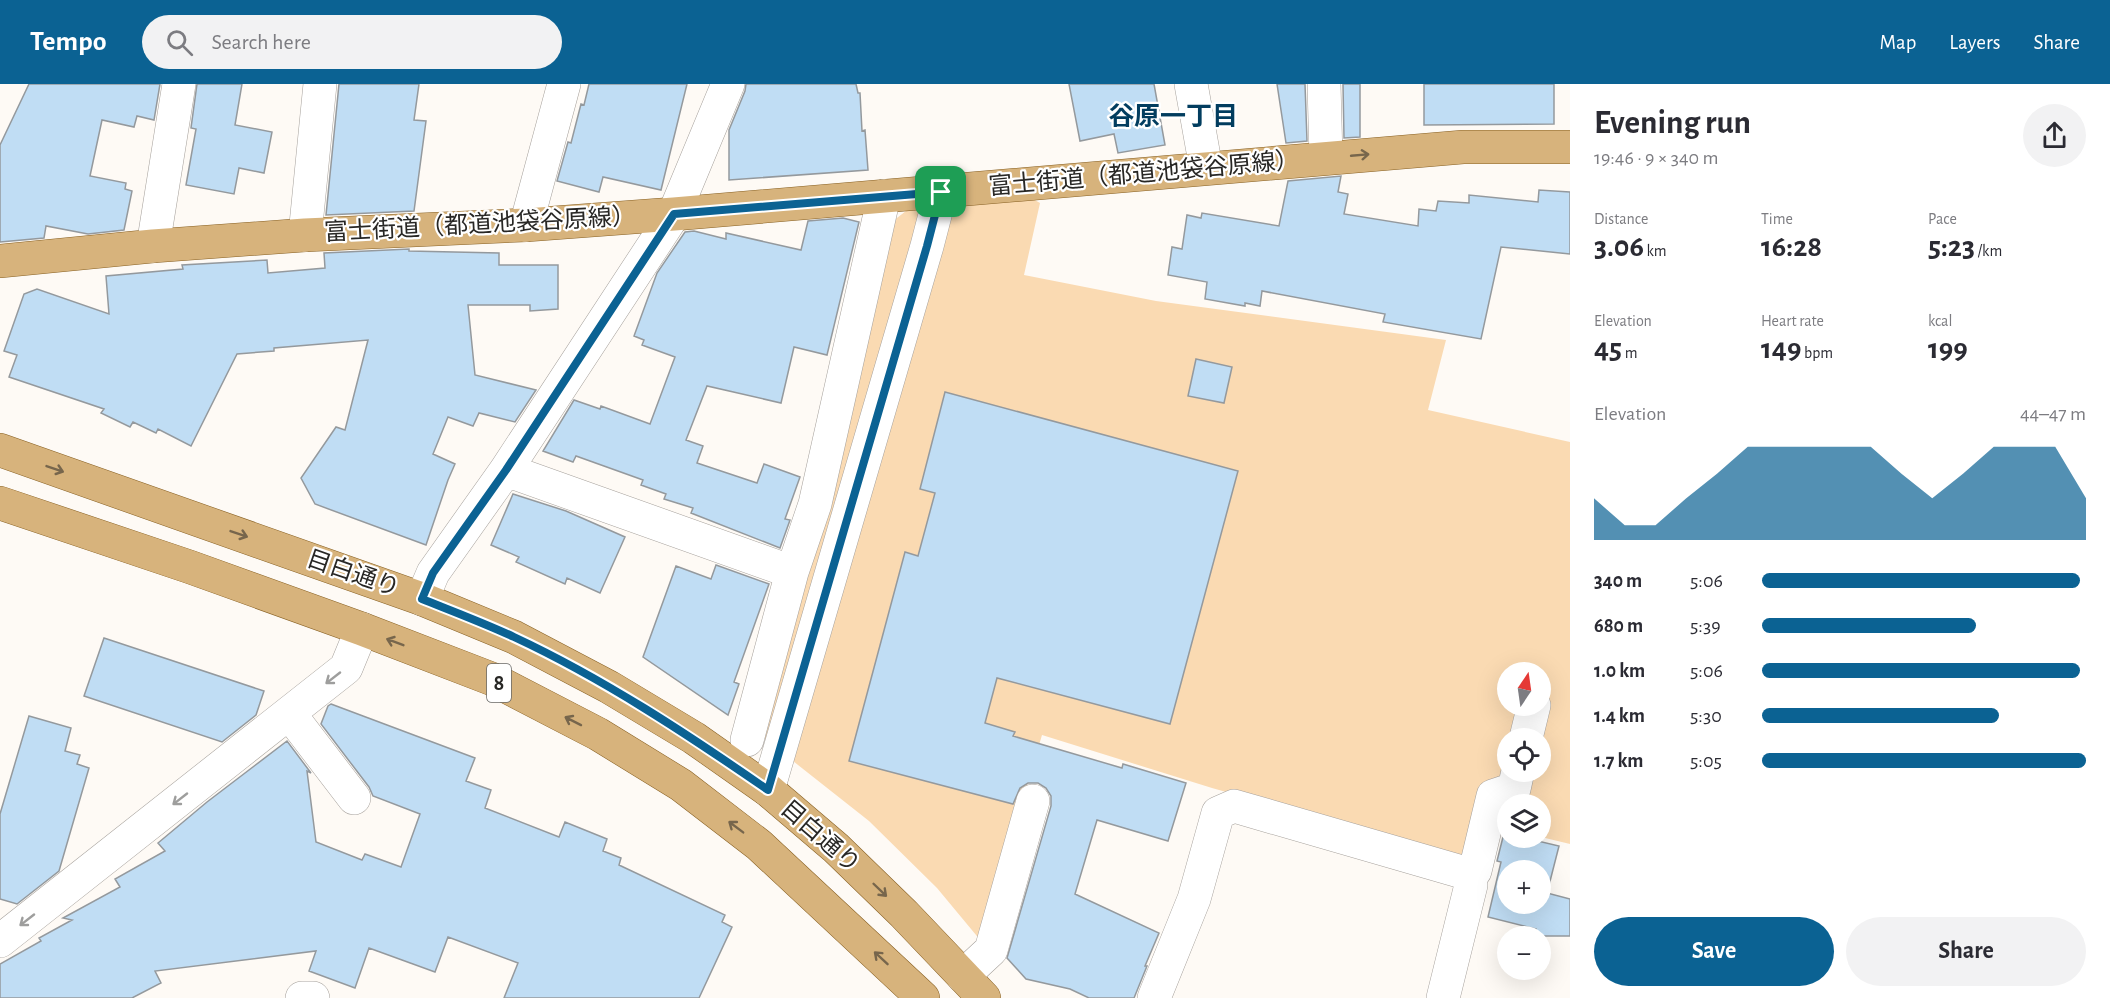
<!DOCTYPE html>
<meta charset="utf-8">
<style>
:root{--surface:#fff;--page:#f2f2f3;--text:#2b2b33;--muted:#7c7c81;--accent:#0b6293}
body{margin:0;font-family:"Alegreya Sans","Noto Sans JP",sans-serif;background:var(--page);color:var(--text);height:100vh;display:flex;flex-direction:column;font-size:22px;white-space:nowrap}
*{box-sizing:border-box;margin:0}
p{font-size:20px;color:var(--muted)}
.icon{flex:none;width:33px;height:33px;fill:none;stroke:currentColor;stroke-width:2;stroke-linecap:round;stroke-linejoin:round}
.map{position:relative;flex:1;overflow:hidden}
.details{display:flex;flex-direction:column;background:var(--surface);width:540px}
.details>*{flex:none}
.needle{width:39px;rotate:13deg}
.tools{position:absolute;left:1497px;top:578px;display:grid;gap:12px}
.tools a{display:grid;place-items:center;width:54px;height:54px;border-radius:50%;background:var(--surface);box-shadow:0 6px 24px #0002;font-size:30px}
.pin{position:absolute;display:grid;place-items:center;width:51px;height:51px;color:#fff;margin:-26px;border-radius:12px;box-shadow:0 3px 9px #0006}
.round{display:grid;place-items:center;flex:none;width:63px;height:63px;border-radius:32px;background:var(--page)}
.headline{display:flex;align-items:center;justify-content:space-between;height:102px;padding:0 24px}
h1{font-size:33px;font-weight:700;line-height:45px}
.stats{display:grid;grid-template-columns:repeat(3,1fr);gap:9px;height:102px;padding:6px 24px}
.stats div{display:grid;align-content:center}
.stats b{font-size:30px;font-weight:700}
.stats small{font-size:16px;font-weight:400}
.stats p{font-size:16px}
.chart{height:168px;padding:12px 24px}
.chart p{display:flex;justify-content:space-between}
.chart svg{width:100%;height:108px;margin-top:6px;fill:var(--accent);opacity:.7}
.cta{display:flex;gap:12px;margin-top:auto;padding:12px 24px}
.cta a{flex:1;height:69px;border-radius:36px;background:var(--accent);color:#fff;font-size:24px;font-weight:700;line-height:69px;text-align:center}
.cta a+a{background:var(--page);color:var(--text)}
ul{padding:0 24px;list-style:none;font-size:20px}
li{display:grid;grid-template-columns:96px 72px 1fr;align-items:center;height:45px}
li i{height:15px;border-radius:8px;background:var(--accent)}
header{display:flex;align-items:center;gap:36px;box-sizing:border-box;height:84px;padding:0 30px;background:var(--accent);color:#fff}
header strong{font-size:28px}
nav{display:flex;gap:33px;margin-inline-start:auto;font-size:21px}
.search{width:420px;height:54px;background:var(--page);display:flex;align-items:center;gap:15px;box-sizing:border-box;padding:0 21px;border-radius:33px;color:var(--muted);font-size:22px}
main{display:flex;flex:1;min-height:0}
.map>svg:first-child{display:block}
.green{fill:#fadab2;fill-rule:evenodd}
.building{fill:#c0ddf4;stroke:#94999d;stroke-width:1.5;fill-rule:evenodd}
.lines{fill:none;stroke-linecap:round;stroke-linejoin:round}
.minor-casing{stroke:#a6a19c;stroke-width:34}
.major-casing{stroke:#896225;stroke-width:34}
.minor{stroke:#fff;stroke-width:33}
.major{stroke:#d7b37c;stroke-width:33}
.oneway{stroke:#77664c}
.oneway2{stroke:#9e9e9d}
.route-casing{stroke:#fff;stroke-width:12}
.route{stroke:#0b6293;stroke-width:8}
.labels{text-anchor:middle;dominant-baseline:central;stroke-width:4.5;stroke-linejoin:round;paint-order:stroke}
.shield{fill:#fff;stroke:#686866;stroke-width:1.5}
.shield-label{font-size:22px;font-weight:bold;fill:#282725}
.street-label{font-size:24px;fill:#282725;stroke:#fff}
.neighbourhood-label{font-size:26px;font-weight:bold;fill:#023d5f;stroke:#fff}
</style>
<header>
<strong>Tempo</strong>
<div class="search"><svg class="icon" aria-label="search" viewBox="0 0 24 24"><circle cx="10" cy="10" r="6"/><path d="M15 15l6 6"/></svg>Search here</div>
<nav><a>Map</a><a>Layers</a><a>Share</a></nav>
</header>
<main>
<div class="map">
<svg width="1570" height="914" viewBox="0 0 1570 914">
<rect width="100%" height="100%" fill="#fefaf5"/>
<path class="green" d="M1033 115 1040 119 1024 191 1156 217 1446 256 1428 326 1570 358V760L1541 753 1540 720H1508L1507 745 1498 742 1489 782 1212 704 1042 651 981 857 937 804 869 737 760 651 893 137 906 127ZM1508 588H1540V621H1508ZM1508 654H1540V687H1508Z"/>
<path class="building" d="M29 0H160L154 36 137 32 134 43 102 36 90 92 126 99 125 105 132 107 124 146 88 150 46 142 44 154 0 158V61Z
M197 0H242L235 41 272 48 264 89 239 84 234 110 186 101 196 45 191 44Z
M339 0H419L414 36 426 37 414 127 326 131Z
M589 0H687L661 106 603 93 599 108 557 97 568 58 571 59 581 20 584 21Z
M746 0H856L858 9H860L862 47 865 46 868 86 729 96V46L745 7Z
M1069 0H1154L1165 61 1118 69 1114 50 1080 57Z
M1277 0H1305L1307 57 1286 59Z
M1343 0H1360V53L1344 54Z
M1424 0H1554V40L1424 41Z
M1341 92 1338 108 1348 110 1344 130 1418 142 1419 125 1436 127 1438 117 1469 119V111L1538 118 1539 106 1570 108V170L1501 163 1481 255 1383 238 1385 230 1262 207 1260 222 1245 219V222L1205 215 1207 198 1168 191 1172 163 1182 165 1187 131 1201 134 1202 129 1279 142 1288 97Z
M843 134 859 138 827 271 794 263 781 319 707 302 686 356 703 362 697 379 757 399 764 380 800 393 785 435 790 436 780 464 691 429 693 424 664 415 666 410 641 401 643 396 576 372 573 378 543 367 574 316 600 325 601 322 650 340 675 273 642 261 644 256 634 252 657 189 685 148 694 147 726 155V149L801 166 808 137Z
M409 165V167L499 169V181H558V225L530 227V221H468L475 291 536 306 515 338 479 329 473 342 448 333 433 370 455 380 448 396 426 461 315 420 301 394 336 343 345 346 368 256 274 264V267L237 270 191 362 158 345 156 349 133 338 130 343 101 329 104 325 9 293 17 271 4 267 24 210 37 205 109 230 106 192 183 185 182 181 267 176 268 189 325 184 324 169Z
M1196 275 1232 283 1224 319 1188 312Z
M945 308 1238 387 1170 640 997 594 985 639 1015 648 1013 652 1122 684 1123 680 1186 699 1168 757 1097 736 1075 810 1159 849 1145 882H1147L1134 914H1089L1070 905 1026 895 1007 874 1051 722V712L1046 704 1038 699H1028L1020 704 1013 720 849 677 905 468 918 472 935 409 920 405Z
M513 410 566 427 625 453 600 509 567 494 565 500 516 478 519 473 491 461Z
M716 481 769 500 734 598 739 600 728 631 643 573 676 482 711 495Z
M104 554 264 607 256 631 222 658 84 612Z
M331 620 475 674 466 697 491 706 485 724 559 753 565 738 607 755 603 767 621 774 619 781 725 831 722 838 732 843 699 914H504L518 879 448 853 435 888 369 864 355 904 309 887 316 867 155 887 161 899 132 914H0V880L41 857 39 854 72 836 63 834 120 803 115 795 165 767 158 759 207 718 287 657 311 689 307 687 316 758 362 776 365 770 401 783 420 730 373 712 369 703 321 640 328 622Z
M29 632 71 644 65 667 80 671 77 680 89 684 59 787 17 820 0 815V730Z
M1504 749 1508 750V753H1521L1559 762 1547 809 1570 815V852H1534L1536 845 1488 833 1501 778 1497 777ZM1508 786H1540V819H1508Z"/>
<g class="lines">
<g class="minor-casing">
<path id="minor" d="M1191 0 1206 84
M1324 0 1326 74
M526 141 564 0
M305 151 320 0
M153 162 179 0
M506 386 792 488
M422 515 433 489 506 386 674 130 728 0
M289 629 354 714
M1526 654 1534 621
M747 656 792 488 815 420 884 112
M768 706 927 162 941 108
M1470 793 1475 787 1493 712 1514 705 1518 687
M0 857 346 584 362 545
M963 892 991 866 1033 717
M302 914H313
M1154 914 1194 815 1218 729 1234 722 1462 788 1470 793 1471 801 1443 914"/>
</g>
<g class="major-casing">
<path id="major" d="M0 177 153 162 305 151 526 141 674 130 1463 63H1570
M0 366 422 515 514 553 609 603 694 654 768 706 836 764 904 830 984 914
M0 419 190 483 362 545 492 595 598 650 681 701 759 761 923 914"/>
</g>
<use href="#minor" class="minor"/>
<use href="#major" class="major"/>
</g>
<defs><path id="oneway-shaft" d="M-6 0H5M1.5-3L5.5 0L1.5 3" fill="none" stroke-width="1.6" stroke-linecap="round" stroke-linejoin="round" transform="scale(1.5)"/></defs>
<g class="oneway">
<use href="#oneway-shaft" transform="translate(1360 71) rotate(-5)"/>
<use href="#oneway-shaft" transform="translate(55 385) rotate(19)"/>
<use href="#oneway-shaft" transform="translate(239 450) rotate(19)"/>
<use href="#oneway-shaft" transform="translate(395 558) rotate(-159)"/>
<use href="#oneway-shaft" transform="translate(573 637) rotate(-153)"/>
<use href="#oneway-shaft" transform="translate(736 743) rotate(-143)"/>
<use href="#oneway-shaft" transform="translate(880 806) rotate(44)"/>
<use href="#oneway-shaft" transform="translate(881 874) rotate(-137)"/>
</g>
<g class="oneway2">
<use href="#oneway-shaft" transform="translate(333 594) rotate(142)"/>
<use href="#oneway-shaft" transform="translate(180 715) rotate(142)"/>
<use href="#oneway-shaft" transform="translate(27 836) rotate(142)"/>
</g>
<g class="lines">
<g class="route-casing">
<path id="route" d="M941 108 927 162 768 706C687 650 604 595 514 553 484 539 452 527 422 515L433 489 506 386 674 130Z"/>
</g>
<use href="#route" class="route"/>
</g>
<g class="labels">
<rect class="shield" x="487" y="580" width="24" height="38" rx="4.5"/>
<g class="shield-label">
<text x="499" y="599">8</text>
</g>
<g class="street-label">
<text transform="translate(1144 90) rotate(-5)">富士街道（都道池袋谷原線）</text>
<text transform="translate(480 141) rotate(-3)">富士街道（都道池袋谷原線）</text>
<text transform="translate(353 490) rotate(19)">目白通り</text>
<text transform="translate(820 753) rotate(41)">目白通り</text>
</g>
<g class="neighbourhood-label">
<text x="1173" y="33">谷原一丁目</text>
</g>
</g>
</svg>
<div class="tools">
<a><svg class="needle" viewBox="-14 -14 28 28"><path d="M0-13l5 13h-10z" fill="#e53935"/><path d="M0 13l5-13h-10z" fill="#7c7c81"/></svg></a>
<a><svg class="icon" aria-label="locate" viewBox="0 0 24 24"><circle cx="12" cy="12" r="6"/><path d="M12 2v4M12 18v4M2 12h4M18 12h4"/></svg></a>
<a><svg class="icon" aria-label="layers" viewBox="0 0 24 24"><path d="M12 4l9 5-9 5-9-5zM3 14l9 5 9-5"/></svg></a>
<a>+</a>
<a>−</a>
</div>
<div class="pin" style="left:941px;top:108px;background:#1e9e55"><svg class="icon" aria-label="arrive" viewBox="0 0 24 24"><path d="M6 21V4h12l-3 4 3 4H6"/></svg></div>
</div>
<section class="details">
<div class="headline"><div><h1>Evening run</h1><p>19:46 · 9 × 340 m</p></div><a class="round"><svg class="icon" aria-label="share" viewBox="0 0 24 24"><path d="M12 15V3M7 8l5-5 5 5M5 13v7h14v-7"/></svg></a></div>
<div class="stats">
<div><p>Distance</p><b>3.06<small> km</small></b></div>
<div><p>Time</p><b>16:28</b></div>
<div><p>Pace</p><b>5:23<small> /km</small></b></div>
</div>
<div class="stats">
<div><p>Elevation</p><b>45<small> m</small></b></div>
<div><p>Heart rate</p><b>149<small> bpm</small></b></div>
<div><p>kcal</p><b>199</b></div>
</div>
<div class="chart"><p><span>Elevation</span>44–47 m</p>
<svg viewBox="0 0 160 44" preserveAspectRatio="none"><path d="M0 44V27L10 38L20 38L30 27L40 17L50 6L60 6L70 6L80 6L90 6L100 17L110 27L120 17L130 6L140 6L150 6L160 27V44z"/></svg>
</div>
<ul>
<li><b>340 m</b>5:06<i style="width:98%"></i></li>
<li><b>680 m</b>5:39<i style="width:66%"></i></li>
<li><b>1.0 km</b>5:06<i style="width:98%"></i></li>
<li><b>1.4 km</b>5:30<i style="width:73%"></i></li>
<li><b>1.7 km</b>5:05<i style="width:100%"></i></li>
</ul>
<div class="cta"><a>Save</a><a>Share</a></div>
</section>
</main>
